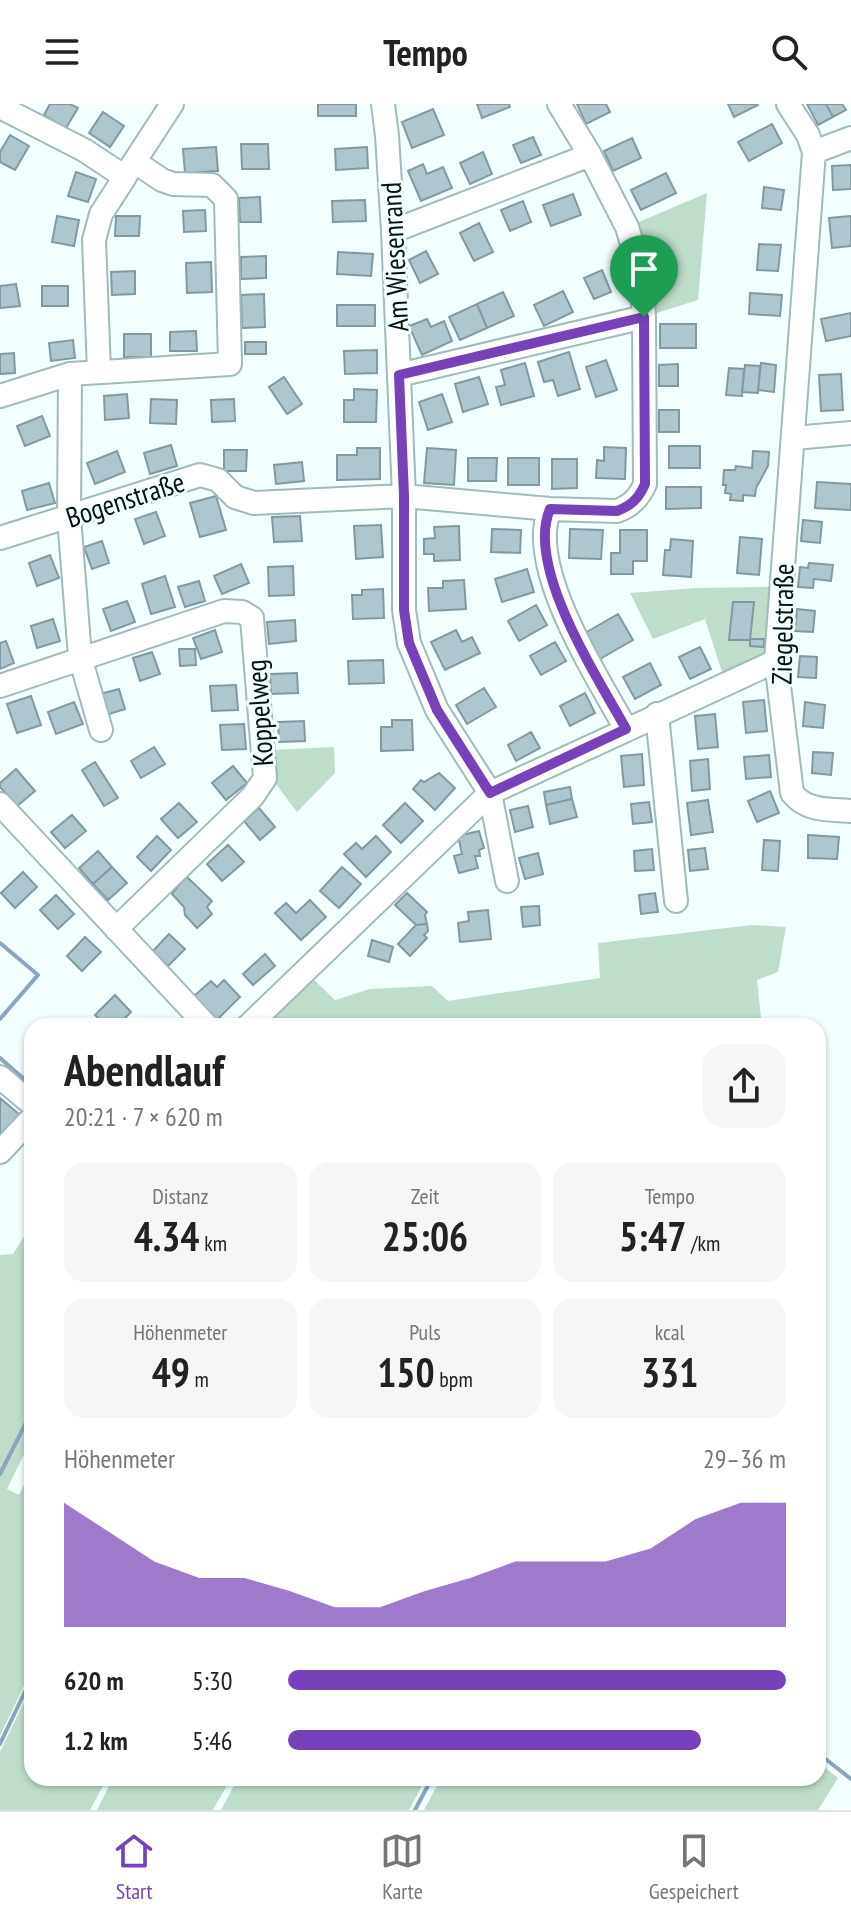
<!DOCTYPE html>
<html lang="de">
<meta charset="utf-8">
<style>
:root{--surface:#fff;--page:#f6f6f6;--text:#222;--muted:#767676;--line:#e0e0e0;--accent:#7642b9}
body{margin:0;font-family:"PT Sans Narrow",sans-serif;background:var(--page);color:var(--text);height:100vh;display:flex;flex-direction:column;font-size:30px;white-space:nowrap}
*{box-sizing:border-box;margin:0}
p{font-size:26px;color:var(--muted)}
.icon{flex:none;width:44px;height:44px;fill:none;stroke:currentColor;stroke-width:2;stroke-linecap:round;stroke-linejoin:round}
.map{position:relative;flex:1;overflow:hidden}
.drawer{position:absolute;left:24px;top:914px;width:802px;height:768px;display:flex;flex-direction:column;background:var(--surface);border-radius:24px;box-shadow:0 2px 6px #0004}
.drawer>*{flex:none}
.pin{position:absolute;display:grid;place-items:center;width:68px;height:68px;color:#fff;margin:-82px -34px;border-radius:50% 50% 50% 0;rotate:-45deg;box-shadow:0 0 8px #0007}
.pin .icon{rotate:45deg}
.round{display:grid;place-items:center;flex:none;width:84px;height:84px;border-radius:24px;background:var(--page)}
.head{display:flex;align-items:center;justify-content:space-between;height:136px;padding:0 40px}
h1{font-size:44px;font-weight:700;line-height:60px}
.metrics{display:grid;grid-template-columns:repeat(3,1fr);gap:12px;height:136px;padding:8px 40px}
.metrics div{display:grid;align-content:center;border-radius:20px;background:var(--page);text-align:center}
.metrics b{font-size:40px;font-weight:700}
.metrics small{font-size:22px;font-weight:400}
.metrics p{font-size:22px}
.chart{height:224px;padding:16px 40px}
.chart p{display:flex;justify-content:space-between}
.chart svg{width:100%;height:144px;margin-top:8px;fill:var(--accent);opacity:.7}
ul{padding:0 40px;list-style:none;font-size:26px}
li{display:grid;grid-template-columns:128px 96px 1fr;align-items:center;height:60px}
li i{height:20px;border-radius:10px;background:var(--accent)}
header{display:flex;justify-content:space-between;align-items:center;height:104px;padding:0 40px;background:var(--surface);font-size:36px;font-weight:700}
.tab-bar{display:flex;justify-content:space-around;align-items:center;height:112px;border-top:2px solid var(--line);background:var(--surface);font-size:22px;color:var(--muted)}
.tab-bar a{display:grid;justify-items:center;gap:4px}
.tab-bar .active{color:var(--accent)}
.map>svg:first-child{display:block}
.green{fill:#beddca;fill-rule:evenodd}
.lines{fill:none;stroke-linecap:round;stroke-linejoin:round}
.stream{stroke:#89a6bb;stroke-width:4}
.building{fill:#aec7cf;stroke:#8199a1;stroke-width:2}
.minor-casing{stroke:#a0bbbc;stroke-width:26}
.minor{stroke:#fff;stroke-width:22}
.route-casing{stroke:#fff;stroke-width:16}
.route{stroke:#7642b9;stroke-width:10}
.labels{text-anchor:middle;dominant-baseline:central;stroke-width:6;stroke-linejoin:round;paint-order:stroke}
.street-label{font-size:28px;fill:#071010;stroke:#f3fefe}
</style>
<header><svg class="icon" aria-label="menu" viewBox="0 0 24 24"><path d="M4 6h16M4 12h16M4 18h16"/></svg>Tempo<svg class="icon" aria-label="search" viewBox="0 0 24 24"><circle cx="10" cy="10" r="6"/><path d="M15 15l6 6"/></svg></header>
<div class="map">
<svg width="851" height="1706" viewBox="0 0 851 1706">
<rect width="100%" height="100%" fill="#f3fefe"/>
<path class="green" d="M707 89 698 196 644 213 627 123Z
M771 483 765 547C753 560 738 563 722 568L705 515 653 535 630 489 697 484ZM733 498H753L750 536H729Z
M334 643 335 669 297 708 276 680 272 646Z
M752 821 786 823 778 868 757 876 762 922H262L308 870 335 896 370 885 432 882 448 897 600 874 598 839Z
M32 1120V1334L7 1385 19 1391 32 1364V1565L0 1632V1151L13 1150Z
M32 1581V1674H107L90 1706H0V1648Z
M818 1658 838 1674 818 1706H424L441 1674H818Z
M113 1674H231L213 1706H97Z
M238 1674H426L409 1706H221Z"/>
<g class="lines">
<path class="stream" d="M0 839 38 871 0 915
M0 954 32 982
M0 1370 32 1307
M0 1640 32 1573
M818 1649 851 1675
M415 1706 432 1674"/>
</g>
<path class="building" d="M50 0H70L78 4 66 24 44 11Z
M318 0H356V12H318Z
M477 0H509L510 3 482 14Z
M577 0H606L610 8 586 20Z
M728 0H757L758 1 734 13Z
M807 0H826L833 13 818 21Z
M826 0H842L846 6 833 13Z
M433 5 444 31 412 44 402 18Z
M103 8 124 22 110 43 89 29Z
M772 20 782 39 749 57 738 38Z
M10 31 29 42 15 66 0 58V48Z
M533 33 541 51 521 59 513 41Z
M632 34 641 54 613 67 604 47Z
M241 40H268L269 65H242Z
M216 43 218 67 185 69 183 45Z
M367 43 368 64 336 66 335 45Z
M483 48 492 70 470 80 460 59Z
M423 60 427 70 443 63 452 84 421 97 408 67Z
M851 61V85L833 86 832 62Z
M76 68 96 75 88 98 68 92Z
M666 69 676 89 641 106 631 86Z
M764 83 784 86 781 106 762 104Z
M573 90 581 111 551 122 543 101Z
M260 93 261 118H240L239 94Z
M365 96 366 117 333 118 332 97Z
M523 97 531 118 510 127 501 106Z
M205 106 206 127 184 128 183 107Z
M57 112 79 116 74 142 52 138Z
M116 112H140L139 132H115Z
M851 112V142L832 144 829 114Z
M479 119 493 148 474 157 460 129Z
M759 140 781 141 778 167 757 166Z
M426 147 438 170 420 179 409 156Z
M338 148 373 150 371 172 337 170Z
M266 152V174L241 175V153Z
M211 158 212 188 187 189 186 159Z
M602 166 611 188 594 195 584 174Z
M135 167V190L112 191 111 168Z
M16 180 20 202 0 204V182Z
M42 182H68V202H42Z
M563 187 573 208 544 222 534 201Z
M503 188 514 212 487 224 477 200Z
M750 189 782 191 780 212 749 210Z
M264 190 265 223 242 224 241 191Z
M477 200 487 224 460 236 449 213Z
M337 201H375V222H337Z
M851 209V232L826 237 821 215Z
M427 215 431 223 444 217 452 237 422 251 409 222Z
M660 220H696V244H660Z
M196 227 197 247H170V228Z
M124 230H151V253H124Z
M73 236 75 254 51 257 49 239Z
M245 238H266V250H245Z
M377 246V269L345 270 344 247Z
M569 248 580 285 558 292 553 276 544 278 538 258Z
M14 249 15 269 0 270V250Z
M606 256 617 286 596 293 586 263Z
M525 259 534 292 501 301 496 283 505 281 501 266Z
M761 259 776 261 774 288 758 286Z
M678 260V282H659V261Z
M745 261 760 262 758 289 742 288Z
M729 264 744 265 742 292 726 291Z
M841 270 843 306 821 307 819 271Z
M284 273 302 300 287 310 269 283Z
M479 273 488 300 463 308 455 280Z
M354 285 377 286 376 318H344V296H354Z
M127 290 129 314 105 316 104 292Z
M442 290 452 318 428 326 419 298Z
M151 295 177 296 176 320 150 319Z
M234 295 235 317 212 318 211 296Z
M659 306H679V328H659Z
M42 312 50 332 25 342 17 322Z
M171 341 177 362 150 370 144 349Z
M669 342H700V364H669Z
M604 343 626 344 625 375 596 374 597 356 604 357Z
M357 344H380V375L337 376V351H357Z
M427 344 456 346 454 381 424 379Z
M224 346H247L246 367H224Z
M117 347 125 368 95 380 87 359Z
M753 347 769 348 768 362 756 384 755 392 743 391V397L730 396 731 390 725 389 726 381H723L724 366H735L736 362 752 364Z
M468 354H497L496 377H468Z
M508 354H539V381H508Z
M552 355H577V384L552 385Z
M302 358 304 377 276 380 274 361Z
M817 378 851 380V406L815 404Z
M49 379 55 399 27 406 22 387Z
M666 383H701V404L666 405Z
M216 392 226 426 200 433 190 399Z
M156 408 165 432 144 440 135 415Z
M300 412 302 437 274 438 272 413Z
M803 416 822 418 820 439 801 437Z
M381 421 383 453 356 455 354 422Z
M459 422 460 456 434 457V450H424V435L435 434 434 423Z
M492 425 521 426 520 449 491 448Z
M570 425 603 426 601 455 569 454Z
M620 426H647V457H633V470H611V449H620Z
M740 433 762 435 759 471 737 469Z
M671 435 693 437 691 473 663 471 665 446H670Z
M102 437 109 459 92 465 84 443Z
M50 451 59 474 37 482 29 459Z
M809 459 833 461 831 477 814 475 813 484 798 483 800 463 808 464Z
M241 460 249 479 222 490 214 472Z
M293 462 294 491 269 492 268 463Z
M527 465 534 488 502 498 495 475Z
M165 472 175 503 151 510 142 480Z
M464 476 466 505 429 507 428 484H443V477Z
M199 477 205 497 185 503 178 483Z
M383 485 384 514 353 515 352 491H362V486Z
M127 497 135 518 111 527 103 505Z
M733 498H754L750 536H729Z
M536 501 547 521 519 537 508 517Z
M797 505 815 507 813 528 795 527Z
M618 510 633 536 600 555 585 529Z
M53 515 60 537 37 544 31 522Z
M295 516 296 537 269 540 267 518Z
M215 526 222 548 201 555 193 534Z
M456 526 462 538 472 533 480 549 445 566 431 538Z
M750 535H764V543L750 542Z
M6 537 14 559 0 565V539Z
M555 538 566 557 541 571 530 552Z
M700 543 711 565 690 575 679 553Z
M179 545H195L196 561 180 562Z
M152 548 160 570 140 577 133 554Z
M800 552 817 553 816 574 798 573Z
M383 556 384 579 349 580 348 557Z
M650 559 661 581 635 595 623 573Z
M297 569 298 589 271 590 270 570Z
M236 581 238 606 212 607 210 582Z
M484 584 496 603 467 620 456 601Z
M119 585 125 605 106 611 100 590Z
M585 589 595 609 570 622 560 602Z
M31 592 41 621 17 629 7 600Z
M764 596 767 627 746 629 743 598Z
M74 598 83 620 56 630 48 608Z
M805 598 825 601 823 624 803 622Z
M715 610 718 643 698 645 695 612Z
M392 616H412L413 646 381 647V623H392Z
M304 617 305 637 279 638 278 618Z
M244 620 246 645 222 646 220 621Z
M531 628 540 644 516 657 508 641Z
M154 643 165 660 141 674 131 657Z
M813 648 833 649 831 671 812 669Z
M642 650 644 681 624 683 621 652Z
M769 651 771 673 746 675 744 653Z
M708 655 710 685 692 687 690 657Z
M95 658 118 694 104 702 82 666Z
M233 662 247 679 226 696 212 679Z
M16 665 35 687 17 702 0 683V679Z
M439 669 455 684 435 706 413 685 421 676 424 678Z
M570 683 572 695 546 701 544 688Z
M770 687 779 709 757 718 748 697Z
M572 695 577 713 550 720 546 701Z
M708 696 713 728 691 731 687 699Z
M649 698 652 718 633 720 631 700Z
M179 699 197 718 178 734 161 715Z
M405 699 423 717 401 739 383 721Z
M528 702 533 723 515 728 510 706Z
M259 704 275 723 260 736 244 717Z
M72 711 86 727 65 744 51 728Z
M479 727 484 744 479 746 480 752H475L478 764 459 769 454 752 462 750 458 732Z
M808 731 839 733 837 755 808 754Z
M157 732 171 746 151 767 137 753Z
M376 732 391 748 366 773 344 750 356 739 362 745Z
M764 736 780 737 778 767 762 766Z
M228 741 244 758 222 777 207 760Z
M705 744 708 765 690 767 688 746Z
M652 745 654 766 635 767 634 747Z
M98 747 112 763 93 780 79 764Z
M538 749 543 770 525 775 519 754Z
M112 763 127 779 108 796 93 780Z
M342 763 361 780 339 804 320 787Z
M23 768 37 783 15 804 1 789Z
M186 772 212 797 207 803 212 810 197 824 185 811 184 803 172 790Z
M407 789 427 808 425 811 427 820 416 821 395 801Z
M655 789 658 808 641 810 639 791Z
M56 791 74 810 58 825 40 806Z
M310 796 326 813 301 836 275 809 286 799 296 809Z
M539 802 540 821 523 823 521 803Z
M488 806 491 835 460 838 458 819 469 817 468 808Z
M427 820 428 827 424 831 427 834 410 852 398 840 416 821Z
M169 830 185 845 168 862 153 847Z
M85 833 101 848 82 867 67 852Z
M372 836 393 843 389 858 368 852Z
M265 850 275 862 253 881 243 870Z
M224 876 240 893 217 916 194 892 211 877 217 883Z
M115 891 131 908 117 922H106L95 911Z
M0 994 20 1011 0 1033Z"/>
<g class="lines">
<g class="minor-casing">
<path id="minor" d="M383 0 387 32 393 127 404 392V506L409 539 437 606 490 689 776 557
M788 0 808 31 814 48 776 557 792 689C807 708 829 705 851 707
M0 3 84 46 125 73 101 110 94 136 99 267
M814 48 851 34
M127 69 172 0
M393 127 590 51
M70 270 69 413 80 553 101 626
M399 271 644 213
M0 292 70 270 230 260 226 95 212 81 173 80 162 76 135 58
M794 334 851 329
M550 405C525 462 598 574 626 625
M0 434 200 371 218 376 235 393 254 399 404 392 550 405 617 407C631 402 639 394 645 380L644 213 641 170 627 123 590 51 559 0
M0 582 224 507 242 508 252 514 265 674 253 692 116 825
M657 610 676 797
M0 700 207 922
M248 922 490 689 507 777
M0 973 32 1000
M0 1048 32 1014"/>
</g>
<use href="#minor" class="minor"/>
</g>
<g class="lines">
<g class="route-casing">
<path id="route" d="M644 213 645 380C639 394 631 402 617 407L550 405C525 463 598 574 626 625L490 689 437 606 409 539 404 506V392L399 271Z"/>
</g>
<use href="#route" class="route"/>
</g>
<g class="labels">
<g class="street-label">
<text transform="translate(394 153) rotate(-93)">Am Wiesenrand</text>
<text transform="translate(125 395) rotate(-18)">Bogenstraße</text>
<text transform="translate(782 520) rotate(-89)">Ziegelstraße</text>
<text transform="translate(259 609) rotate(-94)">Koppelweg</text>
</g>
</g>
</svg>
<div class="pin" style="left:644px;top:213px;background:#1e9e55"><svg class="icon" aria-label="arrive" viewBox="0 0 24 24"><path d="M6 21V4h12l-3 4 3 4H6"/></svg></div>
<section class="drawer">
<div class="head"><div><h1>Abendlauf</h1><p>20:21 · 7 × 620 m</p></div><a class="round"><svg class="icon" aria-label="share" viewBox="0 0 24 24"><path d="M12 15V3M7 8l5-5 5 5M5 13v7h14v-7"/></svg></a></div>
<div class="metrics">
<div><p>Distanz</p><b>4.34<small> km</small></b></div>
<div><p>Zeit</p><b>25:06</b></div>
<div><p>Tempo</p><b>5:47<small> /km</small></b></div>
</div>
<div class="metrics">
<div><p>Höhenmeter</p><b>49<small> m</small></b></div>
<div><p>Puls</p><b>150<small> bpm</small></b></div>
<div><p>kcal</p><b>331</b></div>
</div>
<div class="chart"><p><span>Höhenmeter</span>29–36 m</p>
<svg viewBox="0 0 160 44" preserveAspectRatio="none"><path d="M0 44V6L10 15L20 24L30 29L40 29L50 33L60 38L70 38L80 33L90 29L100 24L110 24L120 24L130 20L140 11L150 6L160 6V44z"/></svg>
</div>
<ul>
<li><b>620 m</b>5:30<i style="width:100%"></i></li>
<li><b>1.2 km</b>5:46<i style="width:83%"></i></li>
</ul>
</section>
</div>
<nav class="tab-bar">
<a class="active"><svg class="icon" aria-label="home" viewBox="0 0 24 24"><path d="M3 11l9-7 9 7M6 9v11h12V9"/></svg>Start</a>
<a><svg class="icon" aria-label="map" viewBox="0 0 24 24"><path d="M3 6l6-2 6 2 6-2v14l-6 2-6-2-6 2zM9 4v14M15 6v14"/></svg>Karte</a>
<a><svg class="icon" aria-label="saved" viewBox="0 0 24 24"><path d="M7 4h10v16l-5-4-5 4z"/></svg>Gespeichert</a>
</nav>
